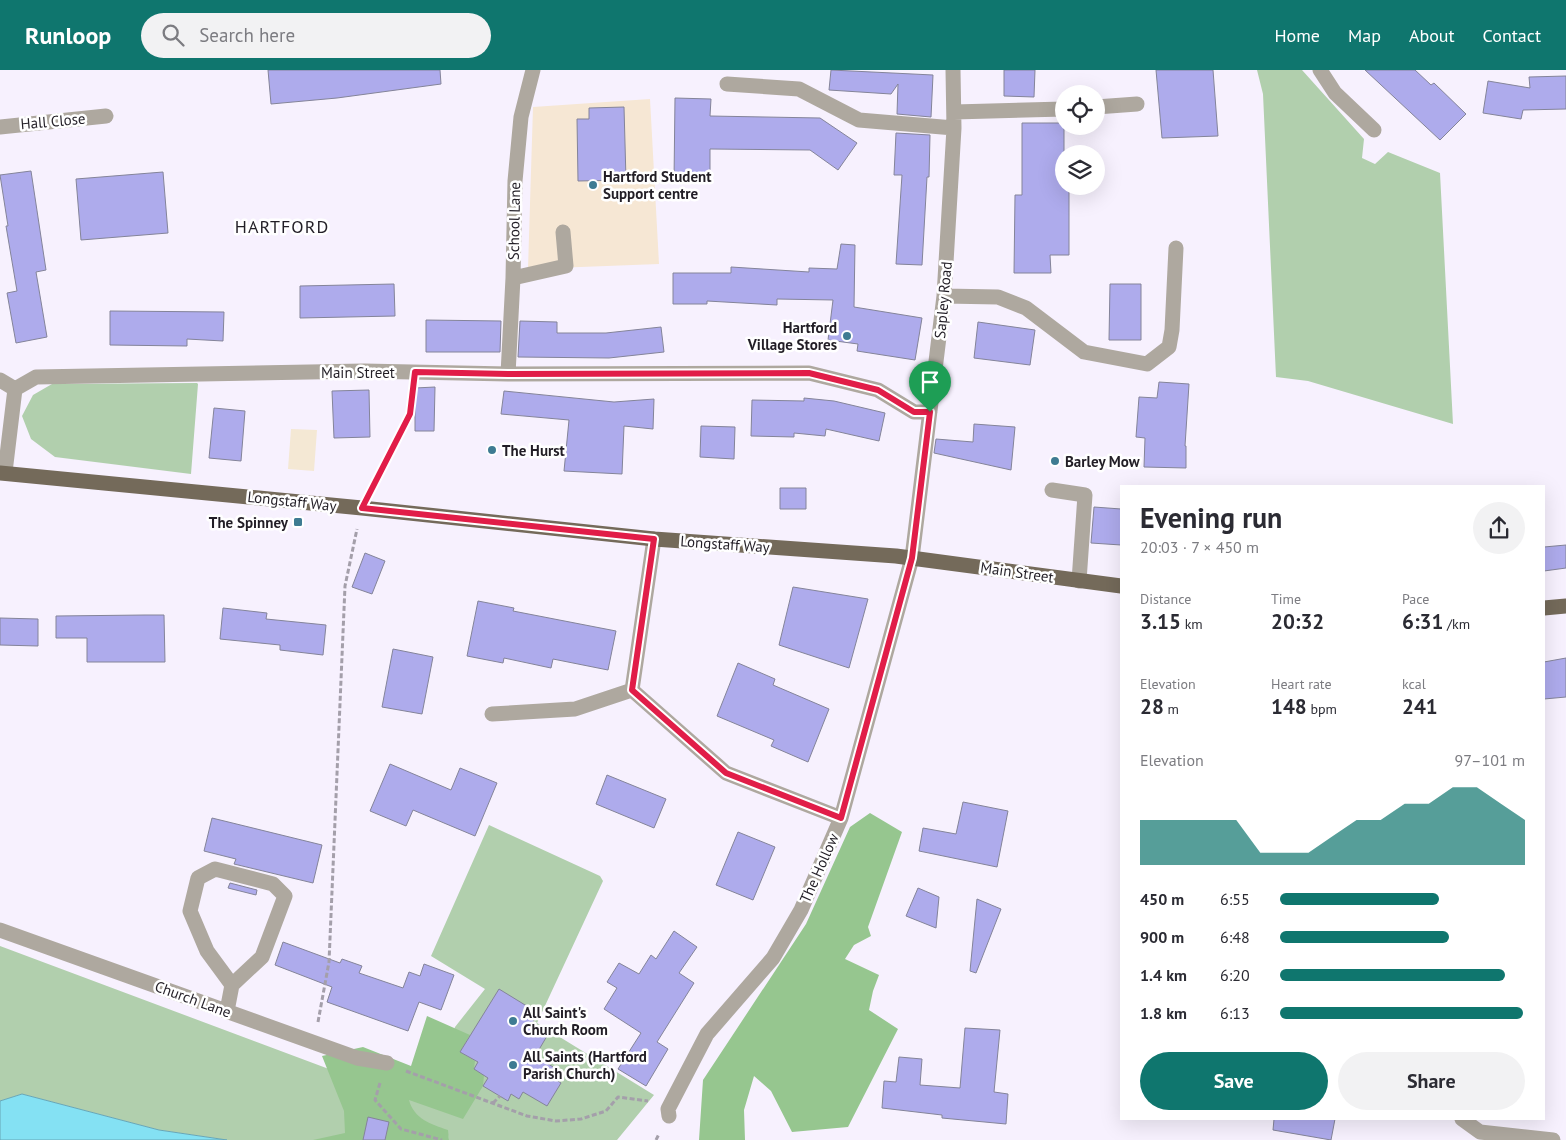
<!DOCTYPE html>
<meta charset="utf-8">
<style>
:root{--surface:#fff;--page:#f2f2f3;--text:#2b2b33;--muted:#7c7c81;--accent:#0f766e}
body{margin:0;font-family:"PT Sans",sans-serif;background:var(--page);color:var(--text);height:100vh;display:flex;flex-direction:column;font-size:19px;white-space:nowrap}
*{box-sizing:border-box;margin:0}
p{font-size:16px;color:var(--muted)}
.icon{flex:none;width:28px;height:28px;fill:none;stroke:currentColor;stroke-width:2;stroke-linecap:round;stroke-linejoin:round}
.map{position:relative;flex:1;overflow:hidden}
.sheet{position:absolute;left:1120px;top:415px;width:425px;height:635px;display:flex;flex-direction:column;background:var(--surface);border-radius:0px;box-shadow:0 5px 20px #0002}
.sheet>*{flex:none}
.tools{position:absolute;left:1055px;top:15px;display:grid;gap:10px}
.tools a{display:grid;place-items:center;width:50px;height:50px;border-radius:50%;background:var(--surface);box-shadow:0 5px 20px #0002;font-size:25px}
.pin{position:absolute;display:grid;place-items:center;width:42px;height:42px;color:#fff;margin:-51px -21px;border-radius:50% 50% 50% 0;rotate:-45deg;box-shadow:0 0 5px #0007}
.pin .icon{rotate:45deg}
.round{display:grid;place-items:center;flex:none;width:52px;height:52px;border-radius:26px;background:var(--page)}
.headline{display:flex;align-items:center;justify-content:space-between;height:85px;padding:0 20px}
h1{font-size:28px;font-weight:700;line-height:38px}
.metrics{display:grid;grid-template-columns:repeat(3,1fr);gap:8px;height:85px;padding:5px 20px}
.metrics div{display:grid;align-content:center}
.metrics b{font-size:21px;font-weight:700}
.metrics small{font-size:14px;font-weight:400}
.metrics p{font-size:14px}
.chart{height:140px;padding:10px 20px}
.chart p{display:flex;justify-content:space-between}
.chart svg{width:100%;height:90px;margin-top:5px;fill:var(--accent);opacity:.7}
.cta{display:flex;gap:10px;margin-top:auto;padding:10px 20px}
.cta a{flex:1;height:58px;border-radius:30px;background:var(--accent);color:#fff;font-size:20px;font-weight:700;line-height:58px;text-align:center}
.cta a+a{background:var(--page);color:var(--text)}
ul{padding:0 20px;list-style:none;font-size:16px}
li{display:grid;grid-template-columns:80px 60px 1fr;align-items:center;height:38px}
li i{height:12px;border-radius:6px;background:var(--accent)}
header{display:flex;align-items:center;gap:30px;box-sizing:border-box;height:70px;padding:0 25px;background:var(--accent);color:#fff}
header strong{font-size:24px}
nav{display:flex;gap:28px;margin-inline-start:auto;font-size:18px}
.search{width:350px;height:45px;background:var(--page);display:flex;align-items:center;gap:12px;box-sizing:border-box;padding:0 18px;border-radius:28px;color:var(--muted);font-size:19px}
.map>svg:first-child{display:block}
.industrial{fill:#f4e8d4}
.education{fill:#f6e7d4}
.green{fill:#b1cfad}
.forest{fill:#96c68f}
.water{fill:#84e1f3;stroke:#67a6b6}
.building{fill:#aeabec;stroke:#848499}
.lines{fill:none;stroke-linecap:round;stroke-linejoin:round}
.path{stroke:#a49faa;stroke-width:3;stroke-dasharray:5 2.5;stroke-linecap:butt}
.minor{stroke:#aea89f;stroke-width:15}
.major{stroke:#746a5a;stroke-width:15}
.route-casing{stroke:#fff;stroke-width:10}
.route{stroke:#e11d48;stroke-width:6}
.poi-dot{fill:#3e7b92;stroke:#fff;stroke-width:2}
.labels{text-anchor:middle;dominant-baseline:central;stroke-width:5;stroke-linejoin:round;paint-order:stroke}
.street-label{font-size:15px;fill:#221e26;stroke:#fff}
.poi-label{font-size:15px;font-weight:bold;fill:#221e26;stroke:#fff;text-anchor:start}
.quarter-label{font-size:18px;letter-spacing:1px;fill:#221e26;stroke:#fff}
</style>
<header>
<strong>Runloop</strong>
<div class="search"><svg class="icon" aria-label="search" viewBox="0 0 24 24"><circle cx="10" cy="10" r="6"/><path d="M15 15l6 6"/></svg>Search here</div>
<nav><a>Home</a><a>Map</a><a>About</a><a>Contact</a></nav>
</header>
<div class="map">
<svg width="1566" height="1070" viewBox="0 0 1566 1070">
<rect width="100%" height="100%" fill="#f7f1fe"/>
<path class="industrial" d="M291 359 317 360 314 401 288 399Z"/>
<path class="education" d="M650 29 659 194 528 199 533 37Z"/>
<path class="green" d="M1257 0H1302L1364 69 1362 88 1375 94 1388 82 1440 103 1453 354 1308 311 1276 307 1263 24Z
M197 313 198 314 191 404 55 387 31 369 22 346 33 325 52 314Z
M489 755 600 806 603 811 537 953 654 1025 617 1070H449L448 1065 389 1070H227L159 1060 22 1024 0 1031V876L361 1011 434 1004 445 984 455 957 485 919 431 886Z"/>
<path class="forest" d="M870 743 902 762 868 857 871 866 854 875 845 889 879 905 873 921 869 940 898 959 848 1057 792 1062 771 1021 754 1006 744 1040 745 1070H699L703 1010 806 854 850 757Z
M427 946 470 965 460 982 475 991 474 999 484 1005 483 1016 463 1049 409 1030C414 1049 431 1054 448 1060L449 1070H313L345 1063 344 1041 322 986 363 977 411 996Z"/>
<path class="water" d="M22 1024 159 1060 227 1070H0V1031Z"/>
<path class="building" d="M268 0H440L441 14 337 28 271 34Z
M831 0 933 5 931 47 897 44 898 14 891 24 829 20Z
M1004 0H1035L1034 27 1004 26Z
M1156 0H1213L1218 66 1162 68Z
M1365 0H1415L1431 15 1434 13 1466 44 1440 70Z
M1566 6V39L1523 40 1521 49 1483 43 1488 11 1530 18 1529 7Z
M675 28 711 29 710 46 820 48 857 73 838 100 810 80 710 79V110H674Z
M624 37 626 110 578 111 577 49H589V38Z
M1022 53H1064V116H1069V185H1050L1051 203H1014L1015 125H1022Z
M896 63 930 65 929 107H927L922 195 896 194 902 105H894Z
M31 101 46 200 36 202 47 267 16 273 7 223 17 221 6 156H8L0 105Z
M163 102 168 163 81 170 76 109Z
M841 174 855 175 854 237 922 248 915 290 857 281 858 274 828 270 833 230 777 229V235L707 231V234H673V203H731V197L809 202V198L837 199Z
M394 214 395 246 300 248V216Z
M1110 214H1141V270H1109Z
M110 241 224 242 223 271 187 269V276L110 275Z
M426 250 501 251 500 282H426Z
M520 251 557 252V263H606L661 257 664 282 609 288 518 287Z
M978 252 1035 260 1030 295 974 288Z
M1159 312 1189 314 1185 376H1186V398L1144 397 1145 368 1136 367 1139 327 1157 328Z
M435 317 434 361H415V318Z
M369 320 370 367 334 368 332 321Z
M504 321 614 332 654 329 653 359 624 356 622 404 564 401 569 350 501 344Z
M804 328 834 331 885 343 879 371 826 359 825 366 794 363V367L751 366 752 330 804 331Z
M214 338 245 341 241 391 209 388Z
M974 354 1015 357 1011 400 934 383 936 369 973 372Z
M701 356 735 357 734 389 700 387Z
M780 418H806V439H780Z
M1094 437 1121 439V475L1091 473Z
M1566 475V498L1544 501V477Z
M365 483 385 491 372 524 352 517Z
M793 517 868 529 849 598 779 575Z
M478 531 514 538 513 541 616 561 608 600 553 589 551 598 504 588 503 593 467 586Z
M223 538 267 543 266 549 326 555 323 585 280 580V575L220 569Z
M145 545H164L165 592H87V568H56V546Z
M0 548 38 549V576L0 575Z
M393 579 433 587 422 644 382 637Z
M1566 588V627L1544 629V592Z
M738 593 775 609 773 615 829 639 808 692 771 676 774 670 717 646Z
M390 694 451 720 460 698 497 713 475 766 413 740 406 756 370 741Z
M607 705 666 729 654 758 596 734Z
M963 732 1008 741 997 797 919 781 923 758 956 764Z
M212 748 322 775 313 813 234 794 236 789 204 781Z
M738 762 775 777 753 830 716 815Z
M230 813 257 820 256 825 228 818Z
M918 818 939 827 936 858 906 846Z
M977 829 1001 839 976 903 970 901Z
M674 861 697 877 679 903 694 913 657 972 668 979 646 1016 618 999 641 963 604 939 617 918 607 912 619 893 639 904 651 885 656 889Z
M283 872 340 893 342 889 362 896 359 903 403 918 409 902 420 906 424 894 454 905 441 940 419 932 408 961 327 932 332 917 275 895Z
M499 919 530 938 527 942 536 947 531 955 547 966 537 983 541 986 540 989 563 1003 558 1011 561 1013 547 1036 523 1022 519 1029 511 1024 508 1031 483 1016 488 1008 474 999 478 992 460 982Z
M965 958 1000 960 994 1022 1008 1024 1006 1054 942 1048V1045L882 1038 884 1011 896 1012 899 987 922 989 920 1015 960 1018Z
M368 1047 389 1052 385 1070H363Z
M1274 1049H1335L1331 1070 1273 1060Z"/>
<g class="lines">
<path class="path" d="M372 418 410 344 412 323
M318 952 329 892 345 516 357 459
M406 1001 527 1046 556 1051 581 1049 606 1041 618 1027 648 1031
M380 1013 375 1030 401 1059 442 1070
M493 1033 500 1026
M656 1070 659 1064"/>
<path class="minor" d="M1320 0 1335 23 1374 60
M727 14 799 19 859 50 954 58
M1096 37 1137 34
M954 42 1064 39
M0 57 106 46
M513 208 566 196 563 162
M944 226 998 227 1026 238 1084 282 1147 294 1169 277 1172 260 1176 178
M508 304 513 208 515 111 521 47 533 0
M0 310 15 319
M5 402 15 319 36 307 364 301 508 304 809 303 878 320 914 342H930
M1052 420 1085 425 1079 511
M654 469 632 620 726 703 841 748
M492 644 575 639 632 620
M0 860 357 988 387 993
M227 941 232 915 262 887 285 826 273 814 215 799 198 808 190 841 207 881 232 915
M669 1046 668 1039 707 964 773 888 801 840 841 748 912 488 944 226 954 58 953 0
M1462 1049 1480 1062 1553 1070"/>
<path class="major" d="M0 403 362 438 654 469 896 486 1121 516
M1544 538 1566 536"/>
</g>
<g class="lines">
<g class="route-casing">
<path id="route" d="M415 302 508 304 809 303 878 320 914 342H930L912 488 841 748 726 703 632 620 654 469 362 438 410 344Z"/>
</g>
<use href="#route" class="route"/>
</g>
<g class="poi-dot">
<circle cx="593" cy="115" r="5"/>
<circle cx="847" cy="266" r="5"/>
<circle cx="492" cy="380" r="5"/>
<circle cx="1055" cy="391" r="5"/>
<rect x="293" y="447" width="10" height="10" rx="2.5"/>
<circle cx="513" cy="951" r="5"/>
<circle cx="513" cy="995" r="5"/>
</g>
<g class="labels">
<g class="street-label">
<text transform="translate(53 51) rotate(-5)">Hall Close</text>
<text transform="translate(514 151) rotate(-89)">School Lane</text>
<text transform="translate(943 230) rotate(-85)">Sapley Road</text>
<text x="358" y="302">Main Street</text>
<text transform="translate(292 431) rotate(6)">Longstaff Way</text>
<text transform="translate(725 474) rotate(4)">Longstaff Way</text>
<text transform="translate(1017 502) rotate(8)">Main Street</text>
<text transform="translate(819 798) rotate(-66)">The Hollow</text>
<text transform="translate(193 929) rotate(20)">Church Lane</text>
</g>
<g class="poi-label">
<text x="603" y="106">Hartford Student<tspan x="603" dy="17">Support centre</tspan></text>
<text x="837" y="257" text-anchor="end">Hartford<tspan x="837" dy="17">Village Stores</tspan></text>
<text x="502" y="380">The Hurst</text>
<text x="1065" y="391">Barley Mow</text>
<text x="288" y="452" text-anchor="end">The Spinney</text>
<text x="523" y="942">All Saint's<tspan x="523" dy="17">Church Room</tspan></text>
<text x="523" y="986">All Saints (Hartford<tspan x="523" dy="17">Parish Church)</tspan></text>
</g>
<g class="quarter-label">
<text x="282" y="156">HARTFORD</text>
</g>
</g>
</svg>
<div class="tools">
<a><svg class="icon" aria-label="locate" viewBox="0 0 24 24"><circle cx="12" cy="12" r="6"/><path d="M12 2v4M12 18v4M2 12h4M18 12h4"/></svg></a>
<a><svg class="icon" aria-label="layers" viewBox="0 0 24 24"><path d="M12 4l9 5-9 5-9-5zM3 14l9 5 9-5"/></svg></a>
</div>
<div class="pin" style="left:930px;top:342px;background:#1e9e55"><svg class="icon" aria-label="arrive" viewBox="0 0 24 24"><path d="M6 21V4h12l-3 4 3 4H6"/></svg></div>
<section class="sheet">
<div class="headline"><div><h1>Evening run</h1><p>20:03 · 7 × 450 m</p></div><a class="round"><svg class="icon" aria-label="share" viewBox="0 0 24 24"><path d="M12 15V3M7 8l5-5 5 5M5 13v7h14v-7"/></svg></a></div>
<div class="metrics">
<div><p>Distance</p><b>3.15<small> km</small></b></div>
<div><p>Time</p><b>20:32</b></div>
<div><p>Pace</p><b>6:31<small> /km</small></b></div>
</div>
<div class="metrics">
<div><p>Elevation</p><b>28<small> m</small></b></div>
<div><p>Heart rate</p><b>148<small> bpm</small></b></div>
<div><p>kcal</p><b>241</b></div>
</div>
<div class="chart"><p><span>Elevation</span>97–101 m</p>
<svg viewBox="0 0 160 44" preserveAspectRatio="none"><path d="M0 44V22L10 22L20 22L30 22L40 22L50 38L60 38L70 38L80 30L90 22L100 22L110 14L120 14L130 6L140 6L150 14L160 22V44z"/></svg>
</div>
<ul>
<li><b>450 m</b>6:55<i style="width:65%"></i></li>
<li><b>900 m</b>6:48<i style="width:69%"></i></li>
<li><b>1.4 km</b>6:20<i style="width:92%"></i></li>
<li><b>1.8 km</b>6:13<i style="width:99%"></i></li>
</ul>
<div class="cta"><a>Save</a><a>Share</a></div>
</section>
</div>
